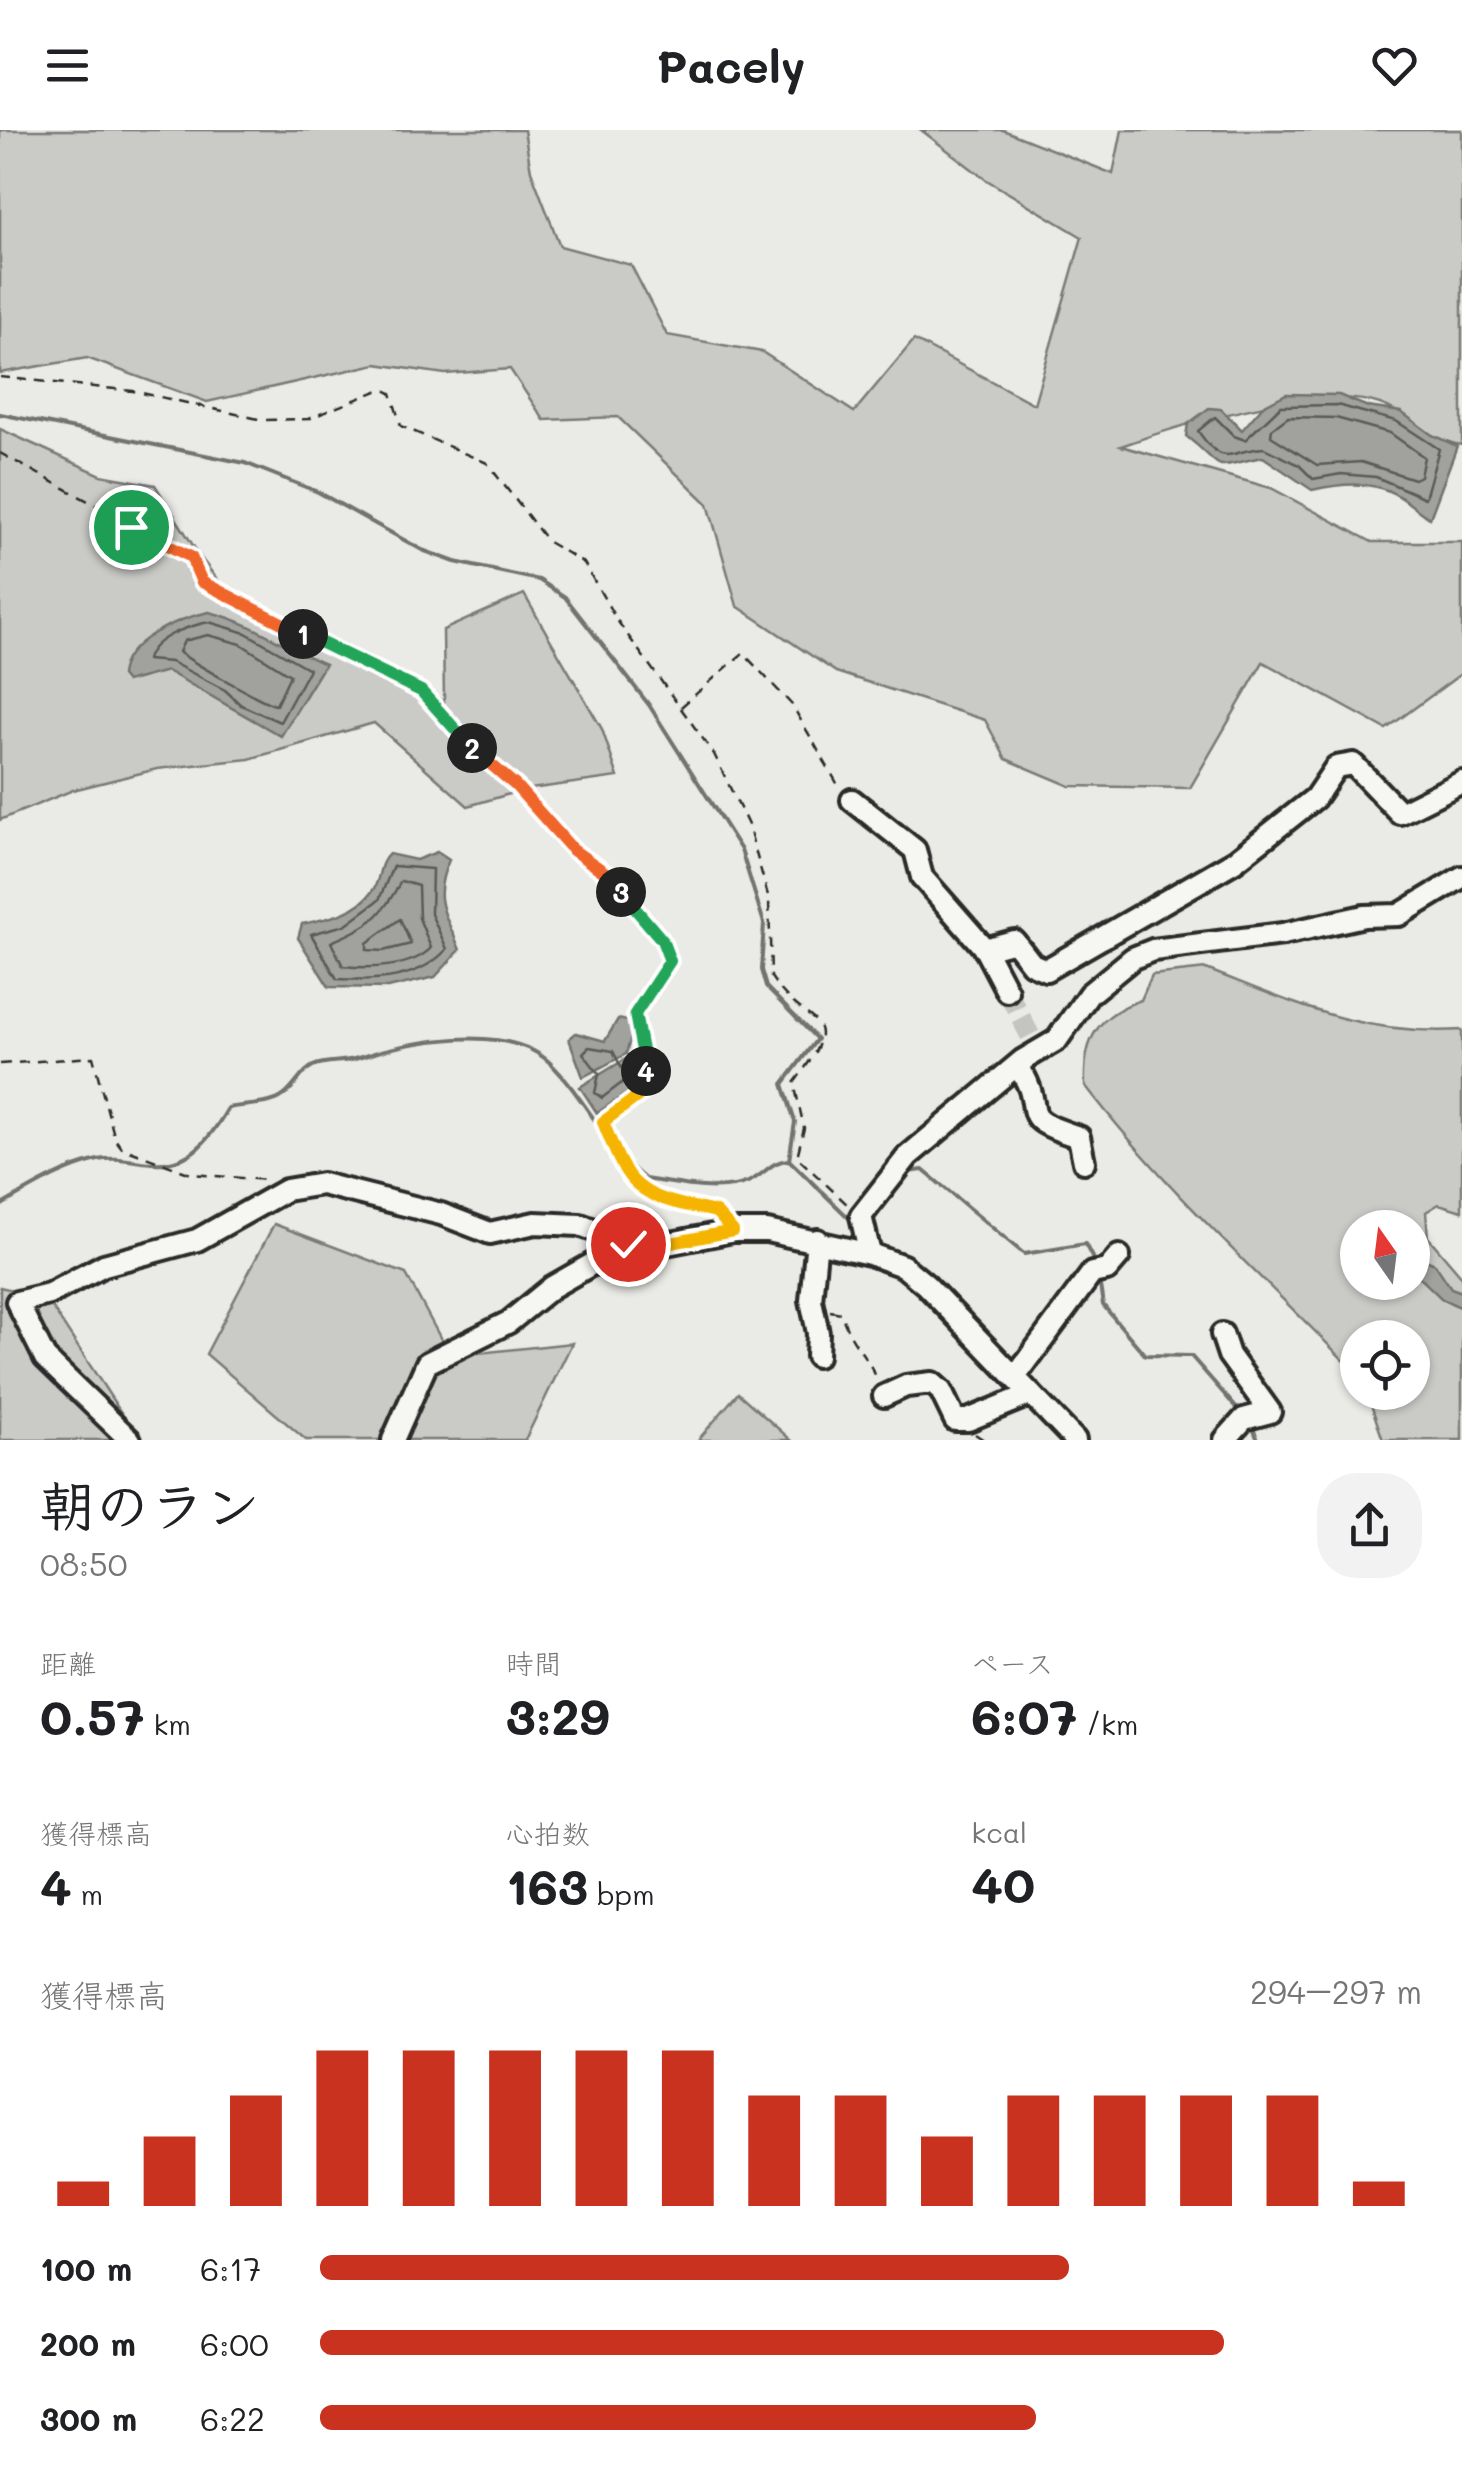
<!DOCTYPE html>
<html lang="ja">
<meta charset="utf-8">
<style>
:root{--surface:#fff;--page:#f2f2f2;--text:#202124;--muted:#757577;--accent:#c8321e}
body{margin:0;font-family:Mali,"Klee One",sans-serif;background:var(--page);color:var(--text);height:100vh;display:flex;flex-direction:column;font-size:38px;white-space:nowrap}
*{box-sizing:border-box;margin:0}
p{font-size:32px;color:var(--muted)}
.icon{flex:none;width:55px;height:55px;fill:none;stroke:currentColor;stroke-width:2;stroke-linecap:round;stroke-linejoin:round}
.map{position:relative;height:1310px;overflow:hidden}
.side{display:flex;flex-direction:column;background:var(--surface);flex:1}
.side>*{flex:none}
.needle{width:65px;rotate:346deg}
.controls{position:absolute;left:1340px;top:1080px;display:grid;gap:20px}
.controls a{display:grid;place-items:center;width:90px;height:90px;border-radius:50%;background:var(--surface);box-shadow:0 2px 8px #0004;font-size:50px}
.pin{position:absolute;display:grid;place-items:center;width:85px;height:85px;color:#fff;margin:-42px;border:5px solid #fff;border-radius:50%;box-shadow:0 2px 10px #0007}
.km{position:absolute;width:50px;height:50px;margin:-25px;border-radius:50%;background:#222;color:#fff;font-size:28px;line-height:50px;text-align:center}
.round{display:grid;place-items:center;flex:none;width:105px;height:105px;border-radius:40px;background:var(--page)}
.overview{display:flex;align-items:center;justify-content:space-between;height:170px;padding:0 40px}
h1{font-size:55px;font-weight:700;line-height:75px}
.metrics{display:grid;grid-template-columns:repeat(3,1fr);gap:15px;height:170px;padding:10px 40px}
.metrics div{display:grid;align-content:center}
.metrics b{font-size:50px;font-weight:700}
.metrics small{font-size:28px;font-weight:400}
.metrics p{font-size:28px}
.chart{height:280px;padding:20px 40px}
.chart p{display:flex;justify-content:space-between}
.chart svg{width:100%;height:180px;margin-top:10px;stroke:var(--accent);stroke-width:6}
ul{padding:0 40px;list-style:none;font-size:32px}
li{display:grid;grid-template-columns:160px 120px 1fr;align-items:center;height:75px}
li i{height:25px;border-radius:12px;background:var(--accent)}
header{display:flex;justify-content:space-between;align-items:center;height:130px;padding:0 40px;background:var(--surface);font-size:45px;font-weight:700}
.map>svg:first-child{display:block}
.green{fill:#cacac7;stroke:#7a7a79;stroke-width:2.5;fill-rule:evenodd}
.water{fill:#a1a19e;stroke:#727270;stroke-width:2.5}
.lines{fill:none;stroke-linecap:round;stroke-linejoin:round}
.shore{stroke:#5a5a59;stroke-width:2.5}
.stream{stroke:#727270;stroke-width:4}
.minor-tunnel{stroke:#c4c4c1;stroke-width:20;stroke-dasharray:20 10;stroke-linecap:butt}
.minor-casing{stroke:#2b2b2b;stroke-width:28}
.path{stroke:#2b2b2b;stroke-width:2.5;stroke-dasharray:10 8;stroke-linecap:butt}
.minor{stroke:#f6f6f2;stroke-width:20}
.split-1-casing{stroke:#fff;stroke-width:20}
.split-2-casing{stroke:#fff;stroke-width:20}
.split-3-casing{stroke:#fff;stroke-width:20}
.split-4-casing{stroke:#fff;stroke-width:20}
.split-5-casing{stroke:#fff;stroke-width:20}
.split-6-casing{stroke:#fff;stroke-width:20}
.split-1{stroke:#f0652b;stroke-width:12}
.split-2{stroke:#22a559;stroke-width:12}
.split-3{stroke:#f0652b;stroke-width:12}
.split-4{stroke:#22a559;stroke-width:12}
.split-5{stroke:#f5b400;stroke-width:12}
.split-6{stroke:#f5b400;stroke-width:12}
</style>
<header><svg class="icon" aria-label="menu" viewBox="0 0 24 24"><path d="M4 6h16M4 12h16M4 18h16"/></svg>Pacely<svg class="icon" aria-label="heart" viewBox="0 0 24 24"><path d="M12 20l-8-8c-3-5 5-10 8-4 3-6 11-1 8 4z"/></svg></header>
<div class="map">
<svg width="1462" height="1310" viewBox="0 0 1462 1310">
<rect width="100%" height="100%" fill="#eaeae6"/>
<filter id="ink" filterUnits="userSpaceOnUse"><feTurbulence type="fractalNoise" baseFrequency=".01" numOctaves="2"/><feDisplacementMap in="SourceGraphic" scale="20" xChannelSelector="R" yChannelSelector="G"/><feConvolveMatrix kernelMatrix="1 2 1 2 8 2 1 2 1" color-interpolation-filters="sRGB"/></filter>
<g filter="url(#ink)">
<path class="green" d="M0 0H524L531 41 560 116 631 135 667 205 762 222 854 282 914 210 1034 274 1082 107 985 49 921 0H1003L1113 44 1122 0H1462V315C1423 309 1412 285 1380 274 1318 253 1182 294 1121 316L1271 358 1372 412H1462V543L1386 599 1263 532 1190 658 1070 656 1006 629 985 590 836 542 737 476 708 374 618 287 544 290 510 239 445 244 376 234 207 272 87 228 0 243Z
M0 299 101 345 155 355 201 428 238 477 308 500 444 571 443 500 524 464 602 599 618 647 523 660 468 676 374 593 249 629 157 639 73 660 0 690Z
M1206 839C1297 874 1361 906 1462 900V1081L1439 1074 1426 1082 1428 1107 1462 1147V1310H1383L1367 1263 1412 1262V1208H1358L1357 1244C1264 1148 1167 1062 1085 955 1083 908 1098 885 1141 870L1152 845ZM1358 1098H1412V1152H1358Z
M274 1094 406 1144 450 1226 572 1213 525 1310H306L206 1224Z
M0 1157 46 1168 139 1310H0Z
M738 1263 791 1310H698Z"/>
<path class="water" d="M1286 264 1339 265 1368 277 1401 282 1432 305 1457 316 1430 388C1417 382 1408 370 1395 364 1370 350 1339 354 1312 360L1263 327C1203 339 1232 342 1186 306L1188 294 1209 278 1221 279 1242 300 1263 276Z
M209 482C252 492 284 517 325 534L281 606 167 541 126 552 121 546C123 510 180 488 209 482Z
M437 722 449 730C431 771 446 784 460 820L435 847 388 858 329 857 298 808 302 794C326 789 359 783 373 760 381 748 378 734 389 724L416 730Z
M618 889 627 891 632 903 626 924 583 947 569 909 576 903 605 911Z
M627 928 639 955 597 983 580 957Z
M1413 1124 1435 1134 1451 1158 1462 1162V1178L1442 1169 1413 1141Z"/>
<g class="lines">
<path class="shore" d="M1337 275 1396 291 1439 319 1425 368 1376 347 1341 344 1313 349 1299 335 1264 318C1228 320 1225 340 1198 301L1215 287 1234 306 1245 310 1281 276Z
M1288 287 1336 288 1390 303 1424 327 1420 346 1414 349 1361 332 1317 335 1271 306 1272 299Z
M209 492 246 503 309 539 280 592 241 575 225 560 171 532 147 530C152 508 188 496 209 492Z
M208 505 241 514 290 545 276 575C268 575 188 530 179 522L184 511Z
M393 736 432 739 431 784 447 819C419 850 376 851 337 849L311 804 345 795 379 770Z
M401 751 418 756 419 788 431 818C412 838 369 839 343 836L331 812C370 796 381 788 401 751Z
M400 789 411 814 383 821 367 820V813Z
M589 917 613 921 627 949 602 968 595 963 599 944 583 923Z"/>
<path class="stream" d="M0 284 245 333 318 362 422 420 455 432 539 450 565 467 649 575 741 720 764 793 761 840 766 857 817 909 783 954 795 992 789 1030 853 1092
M908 1042 923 1040 1024 1124 1085 1114 1096 1135
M0 1076C31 1058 63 1038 98 1030 116 1026 134 1032 152 1033 190 1037 211 1007 228 978 244 974 266 976 280 968 294 961 300 942 313 936 327 930 344 933 358 928 408 911 506 893 548 931 585 966 605 1017 645 1049 676 1053 718 1064 748 1052 765 1045 770 1031 789 1030
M1099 1149 1103 1175 1145 1225 1191 1226 1239 1281
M1252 1296 1258 1310"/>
<path class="minor-tunnel" d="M1007 861 1032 909"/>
<g class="minor-casing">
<path id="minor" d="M852 670 915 720 922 747 985 819 1007 861
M985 819 1014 811 1032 834 1046 840 1235 731 1315 668 1336 637 1353 634 1400 683 1462 652
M1017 935C1051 984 1009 985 1079 1007L1084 1032
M870 1124 861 1086 908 1026 1023 930 1057 910 1089 864 1133 828 1153 820 1283 804 1364 786 1399 785 1462 747
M1222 1204 1229 1225 1270 1282 1244 1289 1225 1310
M817 1226 818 1203 811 1170 817 1110
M1015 1247 1092 1143 1107 1140 1119 1126
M884 1266 906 1256 932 1253 941 1261 955 1290H968L1031 1264
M130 1310 45 1228 17 1172 49 1164 104 1135 197 1110 286 1060 322 1054 441 1084 490 1103 535 1093 580 1095 629 1113 666 1114 733 1101H767L870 1124 903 1136 926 1155 1075 1310
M393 1310 427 1233 509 1192 552 1157 629 1113"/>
</g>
<path class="path" d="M0 247 133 261 263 290 308 289 382 259 391 263 401 296 487 333 548 412 584 433 616 489 714 624 748 695 769 769 771 847C807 902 850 879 794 953L804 998 797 1027 849 1076
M0 323 191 427 202 452 343 526 421 561 471 618 516 656 573 720 609 746 639 788 661 810 670 831 635 884 645 961 603 992 620 1034 654 1068 718 1085
M681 577 743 523 792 575 841 660
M0 934 93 927 115 1009 122 1018 191 1044 267 1050
M830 1181 841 1183C850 1213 866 1223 878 1251
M975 1304 984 1310"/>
<use href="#minor" class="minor"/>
</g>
</g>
<g class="lines" filter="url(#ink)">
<g class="split-1-casing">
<path id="split-1" d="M131 397 191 427 202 452 303 504"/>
</g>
<g class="split-2-casing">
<path id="split-2" d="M303 504 421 561 472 618"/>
</g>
<g class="split-3-casing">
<path id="split-3" d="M472 618 516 656 573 720 610 746 621 762"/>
</g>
<g class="split-4-casing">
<path id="split-4" d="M621 762 662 810 670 831 635 884 646 941"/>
</g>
<g class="split-5-casing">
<path id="split-5" d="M646 941 645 961 603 992C626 1049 631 1064 693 1077"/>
</g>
<g class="split-6-casing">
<path id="split-6" d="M628 1114H666L733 1101 716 1082 693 1077"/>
</g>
<use href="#split-1" class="split-1"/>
<use href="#split-2" class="split-2"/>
<use href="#split-3" class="split-3"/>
<use href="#split-4" class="split-4"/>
<use href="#split-5" class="split-5"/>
<use href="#split-6" class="split-6"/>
</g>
</svg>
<div class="controls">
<a><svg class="needle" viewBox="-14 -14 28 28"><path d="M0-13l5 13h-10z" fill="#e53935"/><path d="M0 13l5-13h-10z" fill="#757577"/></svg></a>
<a><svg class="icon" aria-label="locate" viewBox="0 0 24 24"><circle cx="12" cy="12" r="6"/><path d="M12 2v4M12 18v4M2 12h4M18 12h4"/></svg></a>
</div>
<div class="pin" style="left:131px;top:397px;background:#1e9e55"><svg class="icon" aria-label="arrive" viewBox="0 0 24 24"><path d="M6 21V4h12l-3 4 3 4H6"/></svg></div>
<div class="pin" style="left:628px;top:1114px;background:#d93025"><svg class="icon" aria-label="check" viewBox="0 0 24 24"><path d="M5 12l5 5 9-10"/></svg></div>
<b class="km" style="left:303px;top:504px">1</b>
<b class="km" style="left:472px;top:618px">2</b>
<b class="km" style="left:621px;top:762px">3</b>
<b class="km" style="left:646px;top:941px">4</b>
</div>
<section class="side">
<div class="overview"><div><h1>朝のラン</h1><p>08:50</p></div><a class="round"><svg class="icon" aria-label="share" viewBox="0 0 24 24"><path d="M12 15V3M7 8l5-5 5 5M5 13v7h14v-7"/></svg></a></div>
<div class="metrics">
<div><p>距離</p><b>0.57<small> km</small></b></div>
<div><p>時間</p><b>3:29</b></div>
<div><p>ペース</p><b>6:07<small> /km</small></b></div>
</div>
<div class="metrics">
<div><p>獲得標高</p><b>4<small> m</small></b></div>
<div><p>心拍数</p><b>163<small> bpm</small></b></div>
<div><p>kcal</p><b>40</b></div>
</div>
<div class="chart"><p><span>獲得標高</span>294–297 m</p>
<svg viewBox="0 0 160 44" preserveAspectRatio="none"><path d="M5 44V38M15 44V27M25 44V17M35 44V6M45 44V6M55 44V6M65 44V6M75 44V6M85 44V17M95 44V17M105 44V27M115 44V17M125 44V17M135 44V17M145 44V17M155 44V38"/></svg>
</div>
<ul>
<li><b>100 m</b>6:17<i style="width:68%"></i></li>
<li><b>200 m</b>6:00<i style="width:82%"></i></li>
<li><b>300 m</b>6:22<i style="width:65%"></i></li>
</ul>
</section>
